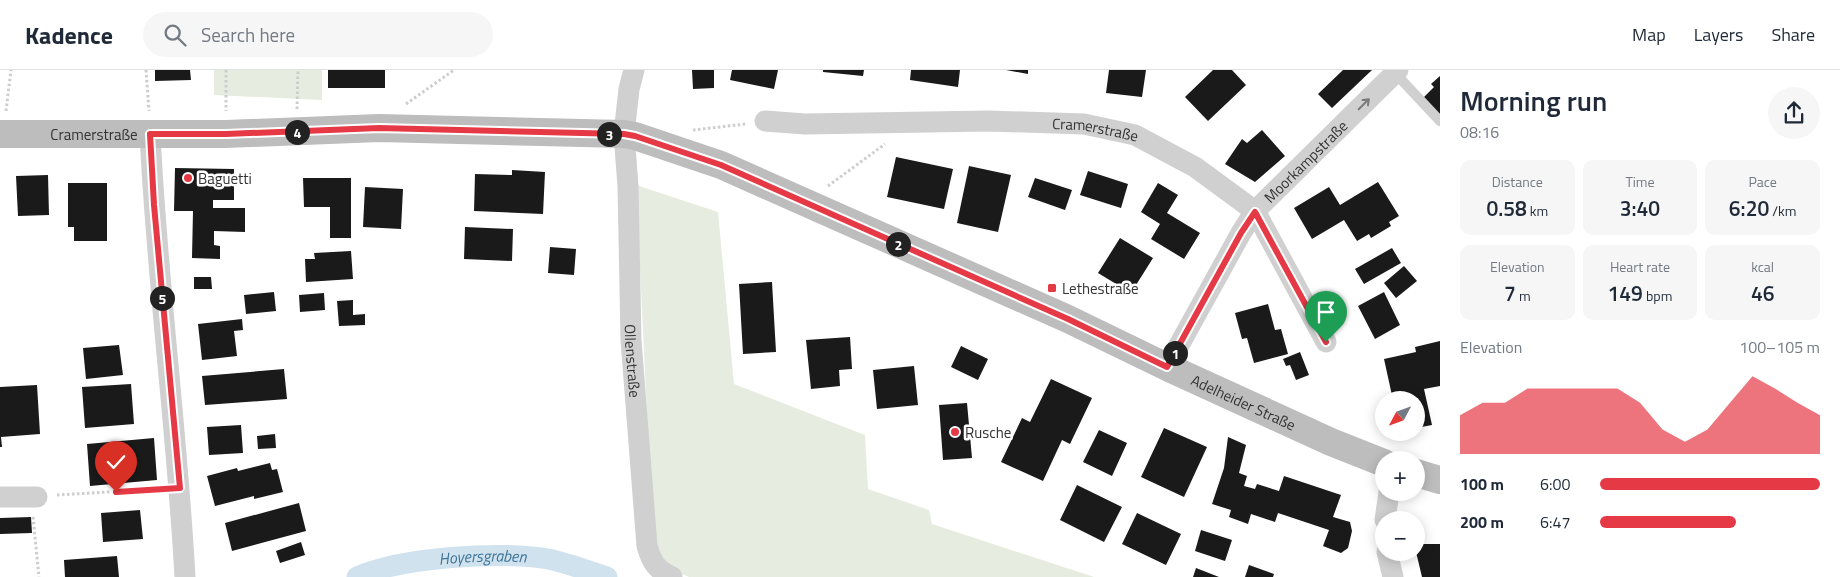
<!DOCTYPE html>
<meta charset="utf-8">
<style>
:root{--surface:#fff;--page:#f6f6f7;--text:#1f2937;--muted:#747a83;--line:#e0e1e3;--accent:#e63946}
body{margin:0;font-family:"Titillium Web",sans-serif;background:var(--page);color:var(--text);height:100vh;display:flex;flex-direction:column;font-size:19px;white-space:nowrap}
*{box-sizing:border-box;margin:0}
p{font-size:16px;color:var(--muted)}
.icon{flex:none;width:28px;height:28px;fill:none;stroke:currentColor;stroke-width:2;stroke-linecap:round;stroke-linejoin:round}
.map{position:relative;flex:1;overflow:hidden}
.sheet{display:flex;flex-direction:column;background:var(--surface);width:400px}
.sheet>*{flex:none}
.needle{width:32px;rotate:229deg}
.controls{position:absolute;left:1375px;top:321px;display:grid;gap:10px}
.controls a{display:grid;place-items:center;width:50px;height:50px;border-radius:50%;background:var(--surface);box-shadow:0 2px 12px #0003;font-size:25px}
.pin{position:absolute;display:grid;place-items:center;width:42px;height:42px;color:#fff;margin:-51px -21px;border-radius:50% 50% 50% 0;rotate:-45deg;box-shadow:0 0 5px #0007}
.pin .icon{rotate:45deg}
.km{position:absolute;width:25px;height:25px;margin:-12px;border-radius:50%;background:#222;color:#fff;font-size:14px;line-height:25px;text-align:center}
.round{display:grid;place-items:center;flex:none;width:52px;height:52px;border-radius:26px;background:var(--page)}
.head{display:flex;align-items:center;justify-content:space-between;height:85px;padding:0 20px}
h1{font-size:28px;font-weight:600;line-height:38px}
.figures{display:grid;grid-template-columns:repeat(3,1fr);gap:8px;height:85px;padding:5px 20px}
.figures div{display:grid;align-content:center;border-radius:10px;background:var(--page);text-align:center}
.figures b{font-size:21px;font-weight:600}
.figures small{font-size:14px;font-weight:400}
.figures p{font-size:14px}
.chart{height:140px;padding:10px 20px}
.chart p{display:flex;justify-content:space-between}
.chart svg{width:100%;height:90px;margin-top:5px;fill:var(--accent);opacity:.7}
ul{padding:0 20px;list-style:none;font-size:16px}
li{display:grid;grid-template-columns:80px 60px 1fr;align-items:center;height:38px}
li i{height:12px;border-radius:6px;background:var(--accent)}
header{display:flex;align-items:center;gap:30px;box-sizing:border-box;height:70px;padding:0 25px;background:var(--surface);border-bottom:1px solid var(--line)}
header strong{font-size:24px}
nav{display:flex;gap:28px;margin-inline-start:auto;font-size:18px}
.search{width:350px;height:45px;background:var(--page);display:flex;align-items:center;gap:12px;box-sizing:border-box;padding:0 18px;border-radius:28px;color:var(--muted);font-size:19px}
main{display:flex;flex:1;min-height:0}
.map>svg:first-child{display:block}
.green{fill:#e6ecdf}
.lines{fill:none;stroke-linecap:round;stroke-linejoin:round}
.canal{stroke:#cfe2ee;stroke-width:21}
.building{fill:#1a1a1a}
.path{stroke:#cdcdcd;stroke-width:3;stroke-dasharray:2.5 2.5;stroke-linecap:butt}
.service{stroke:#d0d0d0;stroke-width:10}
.minor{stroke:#d0d0d0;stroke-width:21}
.secondary{stroke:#bdbdbd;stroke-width:28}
.oneway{stroke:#7a7a7a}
.route-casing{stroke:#fff;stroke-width:10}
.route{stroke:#e63946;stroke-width:6}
.poi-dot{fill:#e63946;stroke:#fff;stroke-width:2}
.labels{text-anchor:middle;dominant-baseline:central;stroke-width:5;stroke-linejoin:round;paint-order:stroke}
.street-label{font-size:15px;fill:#333;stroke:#fff}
.poi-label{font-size:15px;fill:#333;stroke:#fff;text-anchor:start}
.water-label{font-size:16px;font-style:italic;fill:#3f7597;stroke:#fff}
</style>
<header>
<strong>Kadence</strong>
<div class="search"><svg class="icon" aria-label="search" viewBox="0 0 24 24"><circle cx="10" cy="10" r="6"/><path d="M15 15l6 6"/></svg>Search here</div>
<nav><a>Map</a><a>Layers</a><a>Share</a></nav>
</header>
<main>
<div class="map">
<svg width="1440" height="507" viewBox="0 0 1440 507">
<rect width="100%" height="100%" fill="#fff"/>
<path class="green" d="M214 0H322V30L214 25Z
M636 115 718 142 734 314 865 365 868 419 929 440 932 454 1094 507H689L673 500 662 490 655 471 648 364Z"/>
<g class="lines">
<path class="canal" id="s1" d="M357 507C402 487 500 481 548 489 568 493 588 501 607 507"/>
</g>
<path class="building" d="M155 0H190L191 10 155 11Z
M328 0H385V18H328Z
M692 0H714V18L693 19Z
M732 0H778L774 19 730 10Z
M823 0H864L863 6 823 2Z
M911 0H960L958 17 910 10Z
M1006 0H1028V4Z
M1109 0H1146L1142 27 1106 23Z
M1213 0H1232L1246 15 1208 51 1185 27Z
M1343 0H1372L1332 38 1318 24Z
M1440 6V47L1422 29 1434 17 1431 14Z
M1262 60 1285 86 1255 112 1225 94 1242 69 1247 73Z
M896 87 953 99 944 139 887 127Z
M969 96 1011 105 998 162 957 153Z
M175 98 234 99V130H213V138H245V162L214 161V175L220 176V189L192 188 193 141H174Z
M512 100 545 102 543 144 474 141 475 104 512 105Z
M1088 101 1128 114 1121 138 1080 125Z
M48 105 49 145 18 146 16 106Z
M303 108H351V168H330V137H304Z
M1035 108 1072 120 1065 140 1028 127Z
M1378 112 1399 146 1389 152 1391 156 1371 168 1369 164 1357 171 1344 150 1312 169 1294 138 1329 117 1340 135Z
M68 113H107V171H74V157H68Z
M1158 113 1178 125 1167 143 1200 163 1184 189 1151 169 1160 154 1141 142Z
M365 117 403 119 401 159 363 157Z
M465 157 513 159 512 191 464 189Z
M1120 168 1153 188 1131 223 1098 203Z
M550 177 576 179 574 205 548 203Z
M1392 178 1401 193 1364 214 1355 199Z
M351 181 353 209 306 212 305 189H315L314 183Z
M1404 196 1417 211 1396 228 1384 213Z
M194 207H211L212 219H194Z
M772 212 776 282 743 284 739 214Z
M274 222 276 241 246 244 244 225Z
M1384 222 1400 255 1375 269 1358 236Z
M324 223 325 240 300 242 299 225Z
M353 230V245L365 244V255L339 256 337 231Z
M1268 234 1275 260 1281 259 1288 284 1254 293 1247 268 1242 269 1235 243Z
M242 249 243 260 234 261 237 286 202 290 198 254Z
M850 267 852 299 839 300 840 316 811 319 806 270Z
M1440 271V316L1424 319 1432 355 1416 358V330H1393L1384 289 1416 282 1415 277Z
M119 275 123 305 86 309 83 278Z
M961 276 988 289 978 310 951 297Z
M1300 282 1309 305 1296 310 1290 295 1286 296 1283 289Z
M914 296 918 335 877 339 873 300Z
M284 299 287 329 205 335 202 306Z
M1051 309 1092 328 1070 374 1062 370 1043 411 1001 392 1022 348 1030 352Z
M131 314 134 354 85 358 82 317Z
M37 315 40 364 1 367 2 377H0V317Z
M967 333 972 388 943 390 939 335Z
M241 355 243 383 209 385 207 357Z
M1164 358 1207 377 1184 427 1141 407Z
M1099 360 1127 373 1112 406 1083 392Z
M275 364 276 378 258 379 257 366Z
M1228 367 1246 375 1239 403 1247 406 1244 416 1255 419 1257 414 1279 421 1284 406 1341 425 1333 447 1350 452 1352 461 1348 478 1341 483 1323 476 1329 460 1278 443 1275 452 1251 444 1248 454 1229 447 1231 440 1212 434 1224 398Z
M154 368 157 410 90 416 87 374Z
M270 393 272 400 277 399 283 422 254 429V426L215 436 207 406 237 398 238 401Z
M1077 415 1122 437 1104 472 1060 450Z
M299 433 306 461 232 481 225 453Z
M140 440 143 469 103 472 101 443Z
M1137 443 1181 464 1166 495 1122 474Z
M31 447 32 463 0 464V448Z
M1201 460 1232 470 1225 491 1195 481Z
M301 472 305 485 280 493 276 481Z
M1416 474H1440V507H1422L1416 482Z
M117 486 119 507H65L64 490Z
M1249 495 1274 504 1273 507H1245Z
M1196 498 1219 507H1193Z"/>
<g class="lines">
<path class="path" d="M146 0 149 41
M226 0V41
M406 34 454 0
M297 39 298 0
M6 41 11 0
M693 60 746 54
M828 116 885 74
M57 425 159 419
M33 447 39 507"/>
<path class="service" d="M1395 3 1440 51"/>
<g class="minor">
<path id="s2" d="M634 0 629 19 624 64 628 116 631 270 647 476C652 493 656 499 672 507"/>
<path id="s3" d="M765 51 805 54 989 51 1084 54 1135 65 1195 97 1255 141 1326 272"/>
<path d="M150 64C157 212 177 359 185 507"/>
<path id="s4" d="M1167 297 1241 163 1255 141 1398 0"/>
<path d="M0 427H37"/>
<path d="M1385 450 1389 422"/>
<path d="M1387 482 1393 507"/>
</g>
<g class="secondary">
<path id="s5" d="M0 64H226L379 58 624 64 635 66 721 95 1068 249 1167 297 1331 372 1384 393"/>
<path d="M1416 403 1440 410"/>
</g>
</g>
<defs><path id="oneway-shaft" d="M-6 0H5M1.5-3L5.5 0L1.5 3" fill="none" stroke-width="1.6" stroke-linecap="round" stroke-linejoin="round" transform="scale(1.25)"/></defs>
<use class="oneway" href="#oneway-shaft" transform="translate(1364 34) rotate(-45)"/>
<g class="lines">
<g class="route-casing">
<path id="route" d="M116 422 180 418 154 135 150 64H226L379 58 624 64 635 66 721 95 1068 249 1167 297 1241 163 1255 142 1326 272"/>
</g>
<use href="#route" class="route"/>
</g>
<g class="poi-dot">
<circle cx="188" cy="108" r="5"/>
<rect x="1047" y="213" width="10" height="10" rx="2.5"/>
<circle cx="955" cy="362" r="5"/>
</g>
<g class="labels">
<g class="street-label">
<text stroke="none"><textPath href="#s3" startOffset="331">Cramerstraße</textPath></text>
<text stroke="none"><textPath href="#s5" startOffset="94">Cramerstraße</textPath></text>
<text stroke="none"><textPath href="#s4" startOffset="250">Moorkampstraße</textPath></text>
<text stroke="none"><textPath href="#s2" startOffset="292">Ollenstraße</textPath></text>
<text stroke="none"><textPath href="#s5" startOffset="1300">Adelheider Straße</textPath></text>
</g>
<g class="poi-label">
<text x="198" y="108">Baguetti</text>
<text x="1062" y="218">Lethestraße</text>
<text x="965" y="362">Rusche</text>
</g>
<g class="water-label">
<text stroke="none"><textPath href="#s1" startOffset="128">Hoyersgraben</textPath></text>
</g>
</g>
</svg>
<div class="controls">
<a><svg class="needle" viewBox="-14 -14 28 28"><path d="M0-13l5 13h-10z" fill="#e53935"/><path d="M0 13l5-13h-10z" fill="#747a83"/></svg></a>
<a>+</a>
<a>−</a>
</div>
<div class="pin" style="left:1326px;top:272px;background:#1e9e55"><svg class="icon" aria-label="arrive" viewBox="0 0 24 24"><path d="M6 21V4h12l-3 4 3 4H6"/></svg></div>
<div class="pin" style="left:116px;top:422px;background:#d93025"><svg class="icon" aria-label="check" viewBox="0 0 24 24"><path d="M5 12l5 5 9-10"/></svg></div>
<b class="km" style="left:1175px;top:283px">1</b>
<b class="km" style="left:898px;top:174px">2</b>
<b class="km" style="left:609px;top:64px">3</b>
<b class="km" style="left:297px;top:62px">4</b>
<b class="km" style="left:162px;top:228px">5</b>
</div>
<section class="sheet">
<div class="head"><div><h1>Morning run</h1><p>08:16</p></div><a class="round"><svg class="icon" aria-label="share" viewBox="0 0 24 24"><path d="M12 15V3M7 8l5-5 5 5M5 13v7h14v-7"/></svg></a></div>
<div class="figures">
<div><p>Distance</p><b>0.58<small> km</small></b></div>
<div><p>Time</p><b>3:40</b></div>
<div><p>Pace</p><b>6:20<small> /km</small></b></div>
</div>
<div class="figures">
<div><p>Elevation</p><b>7<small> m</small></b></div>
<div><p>Heart rate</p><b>149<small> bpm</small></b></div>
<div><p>kcal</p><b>46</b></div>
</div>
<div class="chart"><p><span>Elevation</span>100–105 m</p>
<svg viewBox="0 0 160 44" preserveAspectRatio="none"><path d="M0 44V25L10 19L20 19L30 12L40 12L50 12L60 12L70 12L80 19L90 32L100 38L110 32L120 19L130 6L140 12L150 19L160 25V44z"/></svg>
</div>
<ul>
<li><b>100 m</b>6:00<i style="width:100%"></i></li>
<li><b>200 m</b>6:47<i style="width:62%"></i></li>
</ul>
</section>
</main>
